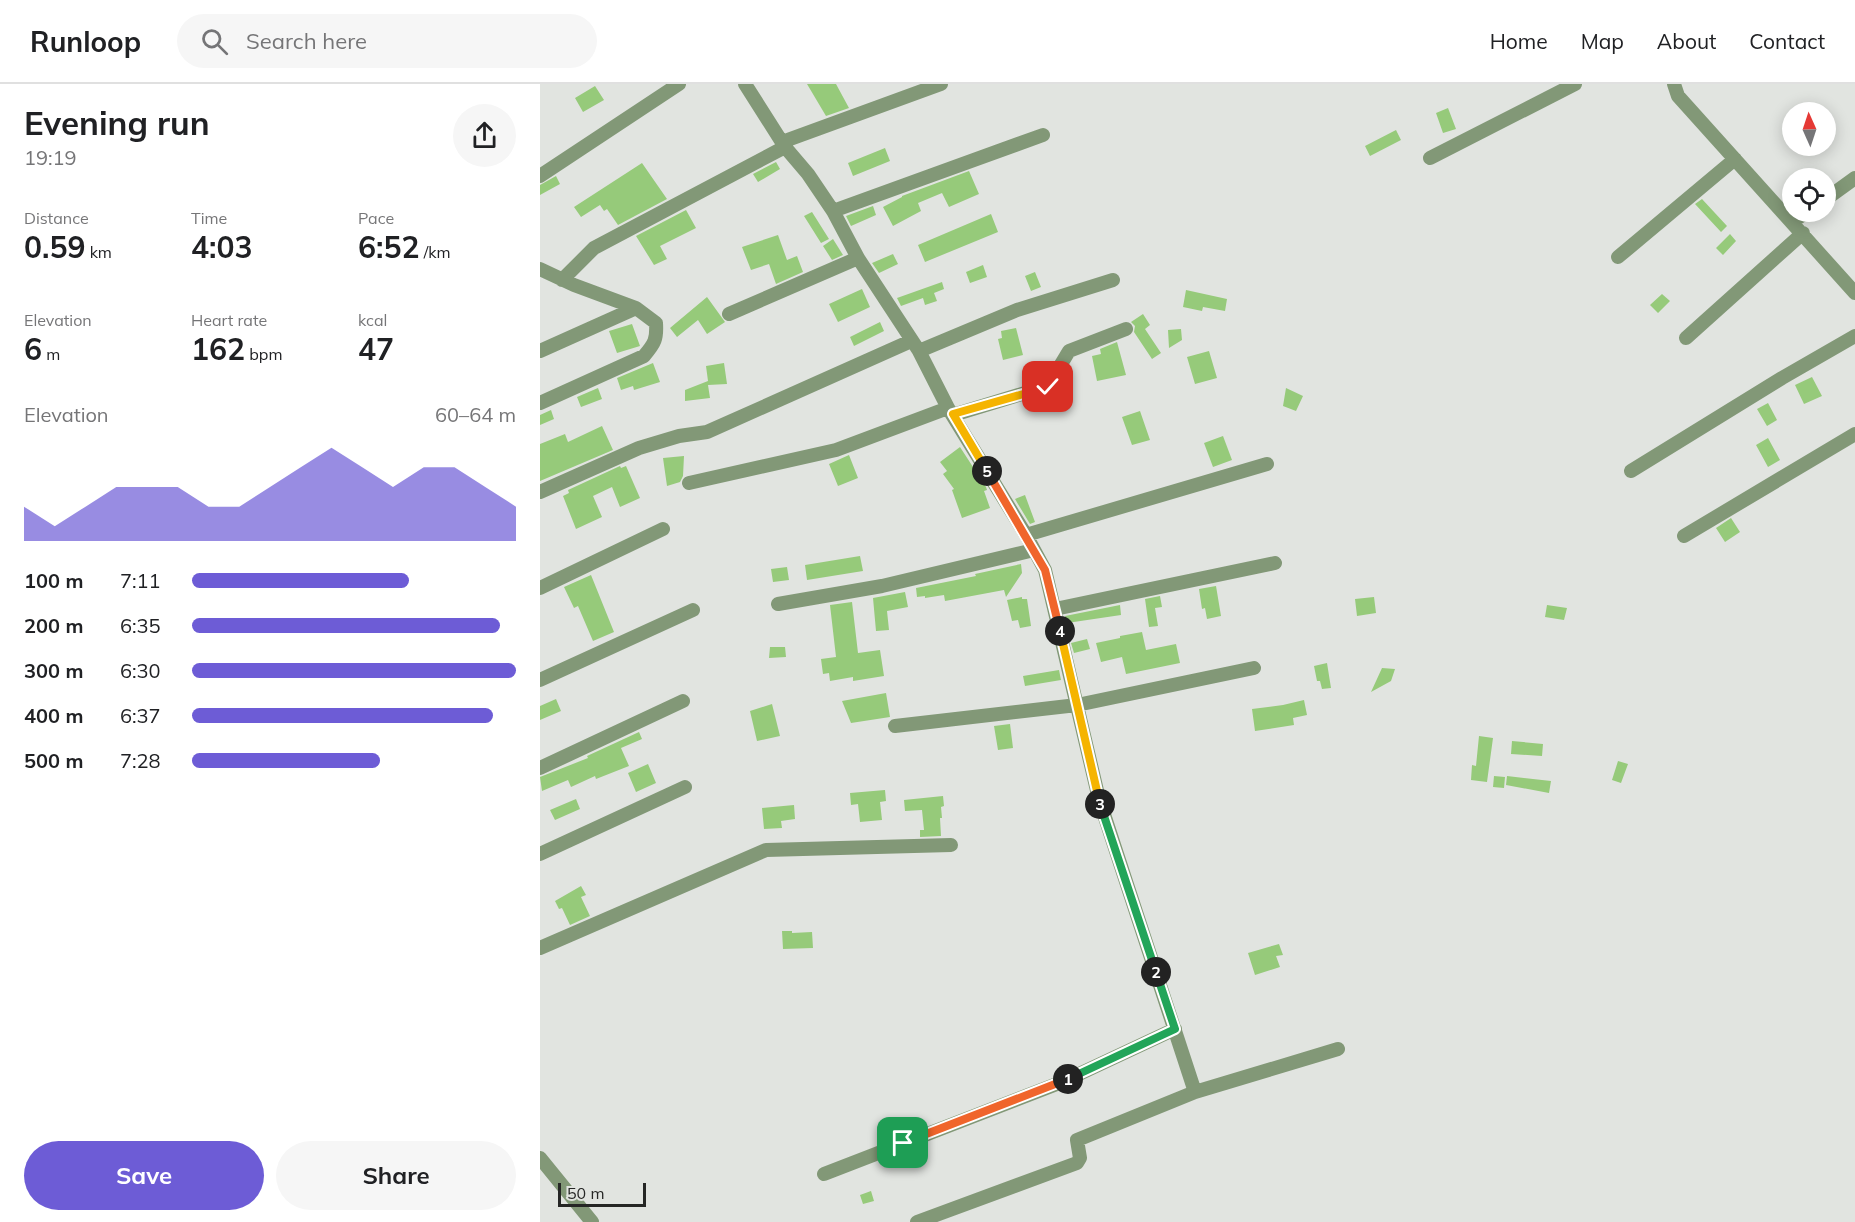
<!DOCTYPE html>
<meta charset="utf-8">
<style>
:root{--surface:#fff;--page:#f6f6f6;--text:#202124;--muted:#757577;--line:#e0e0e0;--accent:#6d5cd6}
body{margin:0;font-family:Mulish,sans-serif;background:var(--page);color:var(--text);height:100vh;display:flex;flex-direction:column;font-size:22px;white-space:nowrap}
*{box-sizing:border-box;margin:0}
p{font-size:20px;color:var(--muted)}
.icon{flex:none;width:33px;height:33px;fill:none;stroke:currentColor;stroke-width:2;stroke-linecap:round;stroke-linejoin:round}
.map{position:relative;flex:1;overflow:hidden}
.drawer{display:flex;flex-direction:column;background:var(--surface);width:540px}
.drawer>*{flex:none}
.needle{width:39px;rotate:357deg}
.buttons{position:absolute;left:1242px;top:18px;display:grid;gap:12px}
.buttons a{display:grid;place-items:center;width:54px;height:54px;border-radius:50%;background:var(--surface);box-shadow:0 3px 15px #0003;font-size:30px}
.scale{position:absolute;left:18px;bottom:15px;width:88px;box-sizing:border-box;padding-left:6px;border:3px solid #252625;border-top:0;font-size:16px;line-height:21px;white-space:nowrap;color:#252625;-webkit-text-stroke:4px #e1e4e0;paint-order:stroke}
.pin{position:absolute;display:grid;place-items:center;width:51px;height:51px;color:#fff;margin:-26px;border-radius:12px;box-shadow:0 3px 9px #0006}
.km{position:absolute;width:30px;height:30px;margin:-15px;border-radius:50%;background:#222;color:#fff;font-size:16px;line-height:30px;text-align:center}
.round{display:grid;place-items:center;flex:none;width:63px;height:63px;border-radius:32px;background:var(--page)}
.overview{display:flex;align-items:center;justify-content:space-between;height:102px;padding:0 24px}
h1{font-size:33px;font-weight:700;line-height:45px}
.figures{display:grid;grid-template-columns:repeat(3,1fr);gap:9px;height:102px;padding:6px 24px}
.figures div{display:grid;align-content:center}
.figures b{font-size:30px;font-weight:700}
.figures small{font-size:16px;font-weight:400}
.figures p{font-size:16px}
.chart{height:168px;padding:12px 24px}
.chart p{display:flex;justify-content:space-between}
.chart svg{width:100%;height:108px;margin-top:6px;fill:var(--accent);opacity:.7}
.action{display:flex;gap:12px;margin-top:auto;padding:12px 24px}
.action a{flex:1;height:69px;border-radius:36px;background:var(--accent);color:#fff;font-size:24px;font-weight:700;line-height:69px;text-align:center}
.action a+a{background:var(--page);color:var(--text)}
ul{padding:0 24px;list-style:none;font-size:20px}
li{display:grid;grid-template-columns:96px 72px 1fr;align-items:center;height:45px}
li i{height:15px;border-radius:8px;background:var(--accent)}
header{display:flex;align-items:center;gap:36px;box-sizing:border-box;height:84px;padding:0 30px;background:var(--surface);border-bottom:2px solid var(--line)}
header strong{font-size:28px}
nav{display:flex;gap:33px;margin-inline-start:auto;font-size:21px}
.search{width:420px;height:54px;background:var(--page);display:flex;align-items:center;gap:15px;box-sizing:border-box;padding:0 21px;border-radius:33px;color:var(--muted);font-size:22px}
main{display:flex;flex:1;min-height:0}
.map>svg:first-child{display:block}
.building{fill:#96ca7a}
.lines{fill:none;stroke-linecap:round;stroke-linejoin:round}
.minor{stroke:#829877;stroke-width:14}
.split-1-casing{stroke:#fff;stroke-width:12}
.split-2-casing{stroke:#fff;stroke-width:12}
.split-3-casing{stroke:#fff;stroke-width:12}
.split-4-casing{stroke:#fff;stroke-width:12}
.split-5-casing{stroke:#fff;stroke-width:12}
.split-6-casing{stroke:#fff;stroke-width:12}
.split-1{stroke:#f0652b;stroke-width:8}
.split-2{stroke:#22a559;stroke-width:8}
.split-3{stroke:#22a559;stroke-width:8}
.split-4{stroke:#f5b400;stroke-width:8}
.split-5{stroke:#f0652b;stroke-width:8}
.split-6{stroke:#f5b400;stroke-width:8}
</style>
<header>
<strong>Runloop</strong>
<div class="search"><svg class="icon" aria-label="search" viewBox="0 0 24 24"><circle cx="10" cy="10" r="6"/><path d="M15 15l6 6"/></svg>Search here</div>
<nav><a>Home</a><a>Map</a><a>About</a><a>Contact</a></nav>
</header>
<main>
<section class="drawer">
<div class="overview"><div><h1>Evening run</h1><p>19:19</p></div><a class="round"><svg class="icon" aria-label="share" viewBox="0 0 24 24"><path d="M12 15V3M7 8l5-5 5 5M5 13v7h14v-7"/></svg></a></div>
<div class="figures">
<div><p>Distance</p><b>0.59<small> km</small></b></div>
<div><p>Time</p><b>4:03</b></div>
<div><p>Pace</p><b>6:52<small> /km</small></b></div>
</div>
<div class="figures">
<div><p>Elevation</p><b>6<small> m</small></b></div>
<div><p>Heart rate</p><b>162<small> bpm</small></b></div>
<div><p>kcal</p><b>47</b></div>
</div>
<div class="chart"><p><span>Elevation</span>60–64 m</p>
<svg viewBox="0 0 160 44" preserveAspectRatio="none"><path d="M0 44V30L10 38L20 30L30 22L40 22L50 22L60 30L70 30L80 22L90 14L100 6L110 14L120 22L130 14L140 14L150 22L160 30V44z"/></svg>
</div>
<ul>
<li><b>100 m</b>7:11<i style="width:67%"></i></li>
<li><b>200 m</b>6:35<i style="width:95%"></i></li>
<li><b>300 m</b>6:30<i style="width:100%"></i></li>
<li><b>400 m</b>6:37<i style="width:93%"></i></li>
<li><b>500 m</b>7:28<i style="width:58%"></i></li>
</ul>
<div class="action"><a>Save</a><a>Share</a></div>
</section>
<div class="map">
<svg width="1315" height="1138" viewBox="0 0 1315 1138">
<rect width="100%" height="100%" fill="#e1e4e0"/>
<path class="building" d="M267 0H296L309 24 286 32Z
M55 2 64 16 43 28 35 14Z
M908 24 916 45 903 49 896 29Z
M856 46 861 56 830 72 825 62Z
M345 64 350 77 313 92 308 79Z
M236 78 240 85 218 98 213 90Z
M102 79 127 115 78 141 67 125 64 127 60 121 41 133 34 123Z
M429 87 439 110 409 123 402 109 378 119 381 127 353 142 343 123 362 113V112Z
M16 92 20 100 0 111V101Z
M1162 115 1187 142 1181 148 1155 120Z
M333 122 336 131 311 142 306 132Z
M146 126 156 144 120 162 127 175 114 181 96 152Z
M272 128 289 155 281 159 264 132Z
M451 130 458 148 385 178 378 161Z
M1190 150 1196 157 1183 171 1176 164Z
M238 151 247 176 257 172 263 188 236 200 229 180 211 186 202 163Z
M293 155 303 171 292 176 283 162Z
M353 170 358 180 339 189 332 179Z
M443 181 447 193 430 199 426 188Z
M495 188 501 203 491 207 485 192Z
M402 198 404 205 394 209 397 217 385 221 383 214 361 222 357 214Z
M322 205 330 223 298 238 289 220Z
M646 206 687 215 685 227 663 223 662 227 643 223Z
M1122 210 1130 217 1118 229 1110 221Z
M167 213 185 238 167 250 158 236 137 253 130 244Z
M603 230 610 241 605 245 621 269 612 275 594 248 595 242 591 238Z
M340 238 344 247 314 262 310 253Z
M92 240 100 262 77 269 69 247Z
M476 244 483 271 463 276 458 255 462 254 461 247Z
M641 245 642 256 629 264 628 246Z
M577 258 586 291 557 297 552 272 561 270 560 265Z
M669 267 677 294 655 300 647 273Z
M113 279 120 298 94 306 93 302 81 306 77 294Z
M184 279 187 300 168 301 170 314 145 317V306L168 297 166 282Z
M1272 293 1282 312 1264 320 1255 301Z
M58 304 62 315 41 323 37 313Z
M746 304 763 312 756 327 743 322Z
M1228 319 1237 336 1227 342 1217 325Z
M11 326 14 335 0 341V331Z
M600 327 610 356 592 361 582 333Z
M62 342 73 366 0 397V360L25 350 28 358Z
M683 352 692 376 673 383 664 359Z
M1228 354 1240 376 1228 383 1216 361Z
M420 363 446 403 447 406 444 407 450 424 422 434 412 406 414 405 403 390 407 387 400 378Z
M309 371 318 394 298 402 289 380Z
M144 372 143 392 140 398 127 402 123 374Z
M80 382 81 384 86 382 100 414 80 423 72 403 53 412 62 433 36 445 23 412 29 409 28 406Z
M485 411 495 438 490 440 475 415Z
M1191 434 1200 448 1185 458 1176 444Z
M320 472 323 487 267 496 265 481Z
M481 480 482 489 466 513 464 506 405 517 404 511 385 514V512L377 513 376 504 436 492 435 490Z
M247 483 249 496 233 498 231 485Z
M51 491 74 548 53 557 38 522 34 524 24 503Z
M676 502 681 532 667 535 665 524 662 525 659 505Z
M365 508 368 523 347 527 349 546 336 547 333 514Z
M620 512 622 523 615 524 618 542 609 543 605 515Z
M482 513V515H487L491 542 480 544 478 536 472 537 467 516Z
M834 513 836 529 817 532 815 515Z
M312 518 318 569 340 566 344 592 313 597V593L290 597 289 589 283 590 281 575 296 573 290 521Z
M580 521 581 531 527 539 525 532Z
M1007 521 1027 524 1024 536 1005 533Z
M602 548 606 566 636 560 640 579 586 590 582 573 561 578 556 559 580 554V552Z
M547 555 550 565 534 569 531 559Z
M230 563H245L246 573 229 574Z
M787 579 791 604 782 605 780 597H777L774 582Z
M842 584 855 585 851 597 831 608Z
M519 586 521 596 485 602 483 592Z
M346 609 350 633 311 639 302 617Z
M16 615 21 627 0 636V622Z
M764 616 767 631 753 634 754 641 715 647 712 625 743 621Z
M232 620 240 652 217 657 210 627Z
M470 640 473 664 458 666 454 642Z
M99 648 102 655 81 664 89 682 56 695 55 692 31 703 28 696 2 707 0 693 48 674 47 672Z
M939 652 953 654 947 698 931 696 932 681 936 682Z
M972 657 1003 660 1002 672 971 670Z
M1078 677 1088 680 1081 699 1072 696Z
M108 680 116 699 96 708 88 689Z
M954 692 965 693 964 704 953 703Z
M967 692 1011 697 1009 709 966 701Z
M345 706 346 717 340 718 342 736 320 738 318 720 311 721 310 709Z
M403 712 404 722 401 723 402 734H400L401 752 380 753V746H384L382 726 365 727 364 716Z
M36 715 40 725 15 736 10 726Z
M254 721 255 735 241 737 242 744 224 745 222 724Z
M41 802 46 811 41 813 50 832 30 841 22 824 19 825 15 817Z
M242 847H252V849L272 848 273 864 243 865Z
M739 860 743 871 736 872 740 883 715 891 708 869Z
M331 1107 334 1117 323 1120 320 1111Z"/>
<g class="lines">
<path class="minor" d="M205 0 245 63 268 90 293 127 318 174 379 267 408 324 486 451 505 486 559 715 655 1008
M1134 0 1138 12 1315 209
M242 58 401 0
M890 74 1035 0
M0 92 139 0
M1286 115 1315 94
M293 127 503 51
M1252 138 1267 128
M1078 173 1195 75
M0 185 34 201 96 224 116 239C117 255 115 259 104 272L0 319
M22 196 54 164 245 63
M189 230 318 174
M1146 254 1263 149
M0 267 96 224
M379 267 477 226 573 196
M413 331 508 302 529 267 586 245
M1091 387 1242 294 1315 252
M149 399 296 366 408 324
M0 408 99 364 139 352 167 348 371 257
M486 451 727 380
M1144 452 1315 350
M0 504 123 445
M238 520 342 502 494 466
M515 525 735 479
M0 596 153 526
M355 642 537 621 714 584
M0 684 143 617
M0 770 145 703
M0 864 226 766 411 761
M0 1074 52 1138
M284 1090 522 998 635 945
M377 1138 537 1079 540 1074 537 1056 655 1008 798 965"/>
</g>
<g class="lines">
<g class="split-1-casing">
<path id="split-1" d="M363 1059 528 995"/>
</g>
<g class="split-2-casing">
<path id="split-2" d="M528 995 635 945 616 888"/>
</g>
<g class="split-3-casing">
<path id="split-3" d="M560 720 616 888"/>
</g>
<g class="split-4-casing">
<path id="split-4" d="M520 547 560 720"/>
</g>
<g class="split-5-casing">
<path id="split-5" d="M447 387 505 486 520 547"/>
</g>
<g class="split-6-casing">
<path id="split-6" d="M447 387 413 330 508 303"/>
</g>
<use href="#split-1" class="split-1"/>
<use href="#split-2" class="split-2"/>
<use href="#split-3" class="split-3"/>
<use href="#split-4" class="split-4"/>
<use href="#split-5" class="split-5"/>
<use href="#split-6" class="split-6"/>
</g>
</svg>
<div class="buttons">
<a><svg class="needle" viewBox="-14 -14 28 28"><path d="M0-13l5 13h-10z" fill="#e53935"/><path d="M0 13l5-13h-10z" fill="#757577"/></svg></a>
<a><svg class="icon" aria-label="locate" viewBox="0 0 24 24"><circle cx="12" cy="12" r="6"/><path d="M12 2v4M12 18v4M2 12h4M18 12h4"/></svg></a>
</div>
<div class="scale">50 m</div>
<div class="pin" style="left:363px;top:1059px;background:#1e9e55"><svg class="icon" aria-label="arrive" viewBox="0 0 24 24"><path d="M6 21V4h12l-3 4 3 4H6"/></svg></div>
<div class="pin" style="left:508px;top:303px;background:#d93025"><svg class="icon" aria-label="check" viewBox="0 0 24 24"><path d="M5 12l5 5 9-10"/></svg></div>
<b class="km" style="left:528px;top:995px">1</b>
<b class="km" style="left:616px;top:888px">2</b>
<b class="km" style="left:560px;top:720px">3</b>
<b class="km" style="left:520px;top:547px">4</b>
<b class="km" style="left:447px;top:387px">5</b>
</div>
</main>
